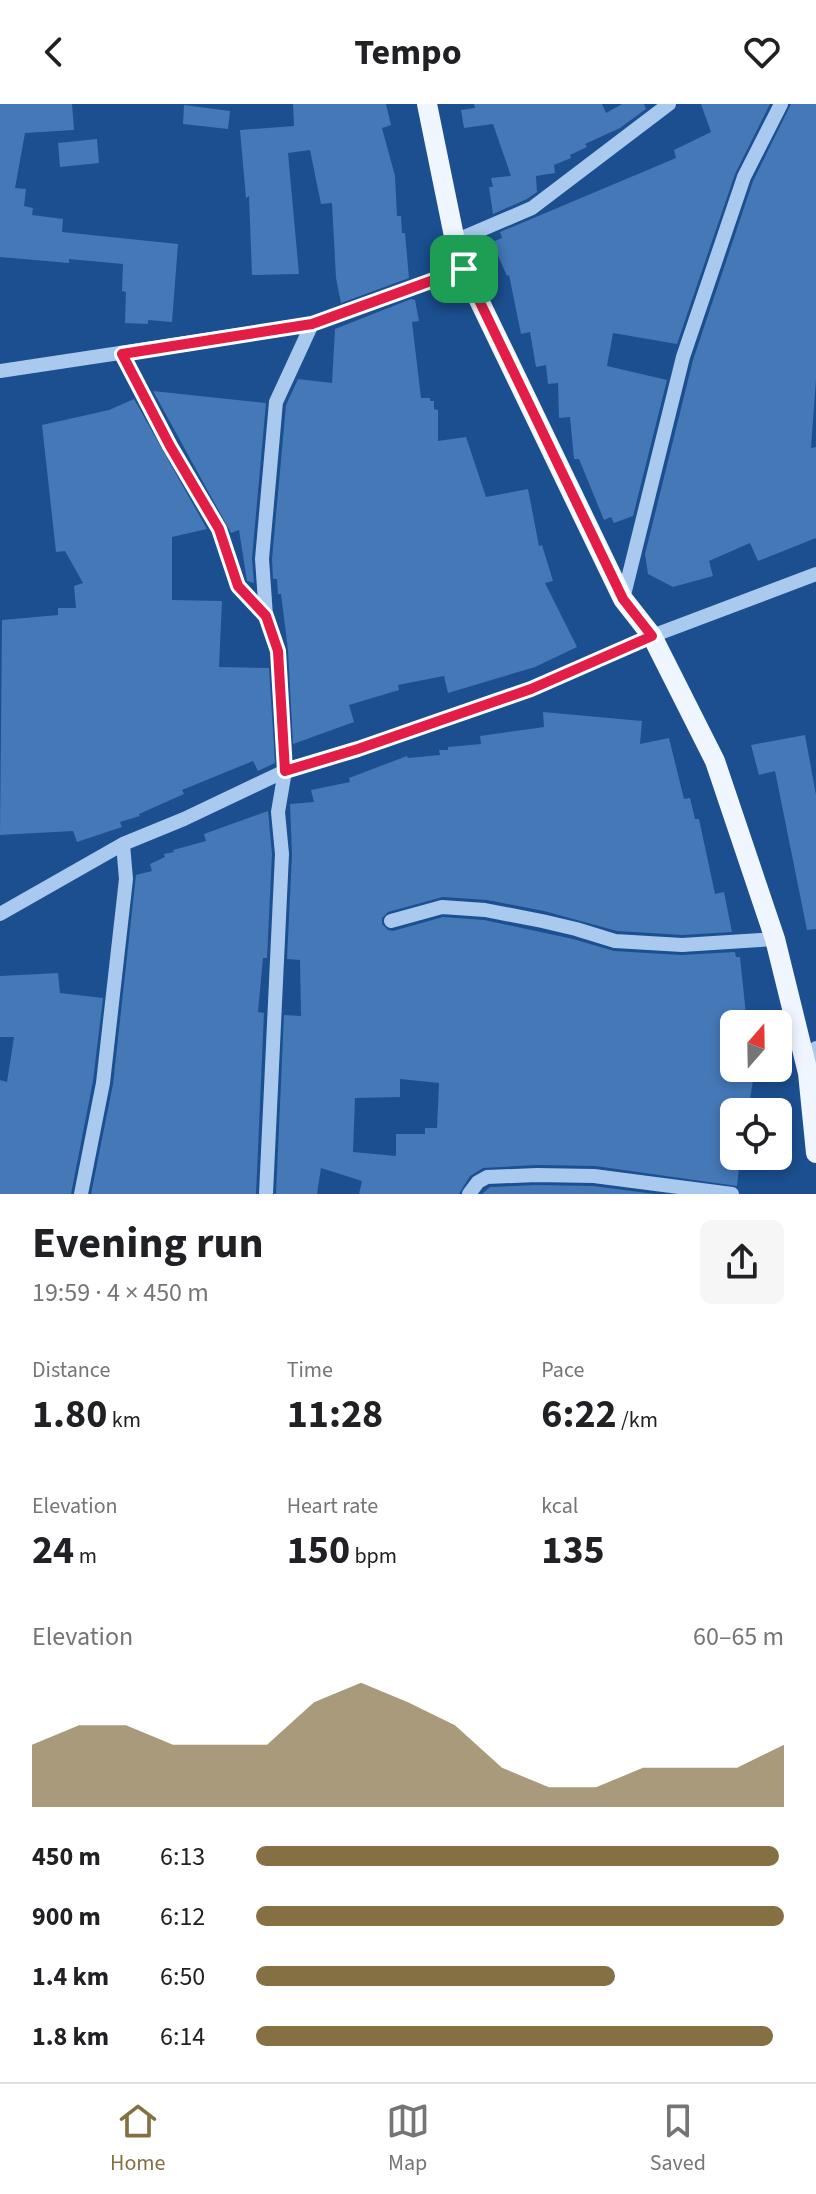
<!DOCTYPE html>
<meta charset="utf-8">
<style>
:root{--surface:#fff;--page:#f6f6f6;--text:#202124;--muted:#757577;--line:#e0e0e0;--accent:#847042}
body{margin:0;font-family:"Source Sans 3",sans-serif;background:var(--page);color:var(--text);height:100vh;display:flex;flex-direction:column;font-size:30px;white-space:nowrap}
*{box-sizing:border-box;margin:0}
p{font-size:26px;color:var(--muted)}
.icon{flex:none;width:44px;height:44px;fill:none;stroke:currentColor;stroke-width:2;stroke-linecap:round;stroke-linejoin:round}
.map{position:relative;height:1090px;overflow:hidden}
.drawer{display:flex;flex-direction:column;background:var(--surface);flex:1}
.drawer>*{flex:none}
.needle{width:52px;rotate:20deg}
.controls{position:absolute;left:720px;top:906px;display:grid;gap:16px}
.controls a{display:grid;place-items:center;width:72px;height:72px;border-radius:12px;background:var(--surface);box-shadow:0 4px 12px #0003;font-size:40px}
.pin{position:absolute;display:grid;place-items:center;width:68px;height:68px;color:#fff;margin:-34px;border-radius:16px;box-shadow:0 4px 12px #0006}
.round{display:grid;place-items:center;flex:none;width:84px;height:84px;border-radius:12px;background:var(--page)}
.headline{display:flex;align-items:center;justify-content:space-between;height:136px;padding:0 32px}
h1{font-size:44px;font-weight:700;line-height:60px}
.stats{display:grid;grid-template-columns:repeat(3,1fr);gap:12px;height:136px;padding:8px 32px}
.stats div{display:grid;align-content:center}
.stats b{font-size:40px;font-weight:700}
.stats small{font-size:22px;font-weight:400}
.stats p{font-size:22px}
.chart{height:224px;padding:16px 32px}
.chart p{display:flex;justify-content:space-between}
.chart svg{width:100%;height:144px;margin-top:8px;fill:var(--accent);opacity:.7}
ul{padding:0 32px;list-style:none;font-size:26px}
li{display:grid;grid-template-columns:128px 96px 1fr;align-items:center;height:60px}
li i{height:20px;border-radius:10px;background:var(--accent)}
header{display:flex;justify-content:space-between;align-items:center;height:104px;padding:0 32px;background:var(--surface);font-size:36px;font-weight:700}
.tabs{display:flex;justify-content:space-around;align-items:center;height:112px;border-top:2px solid var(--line);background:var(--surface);font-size:22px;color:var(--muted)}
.tabs a{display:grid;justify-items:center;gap:4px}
.tabs .selected{color:var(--accent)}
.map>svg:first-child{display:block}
.building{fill:#4478b7;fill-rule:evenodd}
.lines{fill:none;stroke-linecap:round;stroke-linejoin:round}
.minor{stroke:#a9c9ee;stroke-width:14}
.major{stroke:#f0f6ff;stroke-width:20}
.route-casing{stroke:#fff;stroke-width:16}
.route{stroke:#e11d48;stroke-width:10}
</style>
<header><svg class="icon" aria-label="back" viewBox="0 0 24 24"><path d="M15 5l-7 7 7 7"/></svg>Tempo<svg class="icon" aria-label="heart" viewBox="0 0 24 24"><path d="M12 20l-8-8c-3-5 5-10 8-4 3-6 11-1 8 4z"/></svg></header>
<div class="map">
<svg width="816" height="1090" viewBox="0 0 816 1090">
<rect width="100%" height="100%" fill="#1b4f8f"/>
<path class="building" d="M0 0H72L74 26 25 29 15 84 26 85 24 102 33 104 32 111 63 115 62 128 178 140 172 218 148 216V220L125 219 126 188 122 187 123 160 69 155V159L0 153Z
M293 0H386L391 21 382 24 395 72 397 112H401L402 129H405L409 174 341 199 336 174 332 99 321 100 310 46 288 49 299 170 252 171 249 92 246 94 240 26 294 22Z
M474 0H602L606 9 622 0H644L646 5 620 24 585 40 587 43 570 51 571 54 554 61 555 69 536 72 537 88 527 95 493 110 489 83H493L491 74 511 72 493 20 464 24 461 6 475 4Z
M701 0H770L735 70 677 240 613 229 607 262 667 276 633 412 614 419 611 413 604 416 579 355H574L570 313 559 314 558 279 548 280 546 261 536 263 530 228 521 230 509 171 507 172 492 138 502 134 500 128 676 54 674 46 711 28Z
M791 0H816V275L811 344 816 343V434L758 457 750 439 709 457 713 472 673 483 648 470 645 450 693 256 753 77Z
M184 1 230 7 228 25 183 20Z
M97 35 99 59 60 63 58 39Z
M411 195 415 196 419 217 412 218 421 294H430V297H434V305L438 306V337L466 333 486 393 528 385 539 442 542 441 553 477 545 479 577 543 535 563 448 589 444 572 398 581 399 586 349 601 354 618 293 640 288 546 281 490H278L277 475H273L272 455 286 301 298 275 332 279 335 225Z
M153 287 266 299 252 454 254 479 247 477 239 426 231 429Z
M134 295 207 425 172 433V496L222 497 219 563 269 564 275 659 258 667 253 657 182 686 184 690 139 710 140 712 120 718 122 723 77 738 73 727 0 731 2 516 58 511V504H76L74 482 83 479 65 447 56 448 42 321 109 306Z
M543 608 642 617 640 640 669 634 684 695 690 694 695 715H699L715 790 724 788 732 828 682 831 617 827 544 807 487 796 443 793 388 808 382 814V820L388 826 393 827 443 813 484 816 573 835 614 847 681 851 735 848 736 853H740L747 920H734V964H755L748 1008H734V1052H740L737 1082 595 1062 537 1061 483 1064 470 1072 459 1090H359L362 1077 321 1064 317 1090H276L284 911 301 912 300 856 287 855 292 750 290 700 314 698 311 686 350 678 349 674 407 652 408 654 440 651 439 646H448V643L481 640 480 632 544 623ZM400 975 439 979 437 1024H425V1030H396V1052L353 1048 355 994 400 993Z
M805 631 816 691V825L807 826 775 667 759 671 751 641Z
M268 707 272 750 267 854H263L258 908 264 909 256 1090H91L113 980 136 771 152 767 150 760 165 753 164 750 174 748 173 746 206 737 204 730Z
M58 869 60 889 103 894 93 977 71 1090H0V976L7 978 14 933H0V872Z
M537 1081 593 1082 655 1090H482L490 1083Z"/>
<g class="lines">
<path class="minor" d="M455 137 532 104 669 0
M122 250 170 342 219 425 238 482 266 512
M0 267 312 220 464 165
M623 495 683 253 744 73 781 0
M0 810 123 740 184 715 285 667 358 645 531 585 652 532 816 470
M391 817 442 803 485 806 542 817 576 825 615 837 682 841 775 835
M808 968 816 944
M81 1090 103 979 126 775 123 740
M266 1090 282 750 278 708 285 667 278 547 266 512 262 455 276 298 312 220
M469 1090 478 1078 487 1073 537 1071 594 1072 732 1090"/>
<path class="major" d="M427 0 455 137 464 165 623 495 652 532 715 657 775 835 808 969 816 1049"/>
</g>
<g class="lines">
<g class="route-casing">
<path id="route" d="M464 165 623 495 652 532 531 585 358 645 285 667 278 547 266 512 238 482 219 425 170 342 122 250 312 220Z"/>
</g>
<use href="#route" class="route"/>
</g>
</svg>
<div class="controls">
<a><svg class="needle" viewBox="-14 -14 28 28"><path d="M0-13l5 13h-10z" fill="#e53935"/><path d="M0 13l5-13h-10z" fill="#757577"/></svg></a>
<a><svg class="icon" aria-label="locate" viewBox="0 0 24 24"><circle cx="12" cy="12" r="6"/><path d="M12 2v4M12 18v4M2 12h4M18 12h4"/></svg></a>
</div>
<div class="pin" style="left:464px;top:165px;background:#1e9e55"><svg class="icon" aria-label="arrive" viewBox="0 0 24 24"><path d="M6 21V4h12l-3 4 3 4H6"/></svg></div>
</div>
<section class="drawer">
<div class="headline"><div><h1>Evening run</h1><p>19:59 · 4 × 450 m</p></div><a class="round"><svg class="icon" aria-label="share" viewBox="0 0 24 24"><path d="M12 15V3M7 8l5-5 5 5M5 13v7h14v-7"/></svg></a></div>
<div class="stats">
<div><p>Distance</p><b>1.80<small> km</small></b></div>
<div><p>Time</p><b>11:28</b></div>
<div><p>Pace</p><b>6:22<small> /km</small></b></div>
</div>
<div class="stats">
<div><p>Elevation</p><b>24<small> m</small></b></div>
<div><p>Heart rate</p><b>150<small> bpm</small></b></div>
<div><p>kcal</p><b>135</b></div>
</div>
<div class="chart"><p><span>Elevation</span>60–65 m</p>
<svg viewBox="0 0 160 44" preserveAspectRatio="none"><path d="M0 44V25L10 19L20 19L30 25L40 25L50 25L60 12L70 6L80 12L90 19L100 32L110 38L120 38L130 32L140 32L150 32L160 25V44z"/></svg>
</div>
<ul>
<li><b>450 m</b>6:13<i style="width:99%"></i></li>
<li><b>900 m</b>6:12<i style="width:100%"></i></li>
<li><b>1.4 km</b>6:50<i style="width:68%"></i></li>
<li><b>1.8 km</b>6:14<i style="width:98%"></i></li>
</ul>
</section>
<nav class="tabs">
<a class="selected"><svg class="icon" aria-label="home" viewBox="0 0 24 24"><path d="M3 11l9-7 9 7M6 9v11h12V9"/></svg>Home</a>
<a><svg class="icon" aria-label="map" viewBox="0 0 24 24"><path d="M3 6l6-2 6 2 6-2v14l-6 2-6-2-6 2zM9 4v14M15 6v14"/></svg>Map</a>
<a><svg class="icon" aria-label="saved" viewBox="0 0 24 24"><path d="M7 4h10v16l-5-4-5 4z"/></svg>Saved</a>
</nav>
